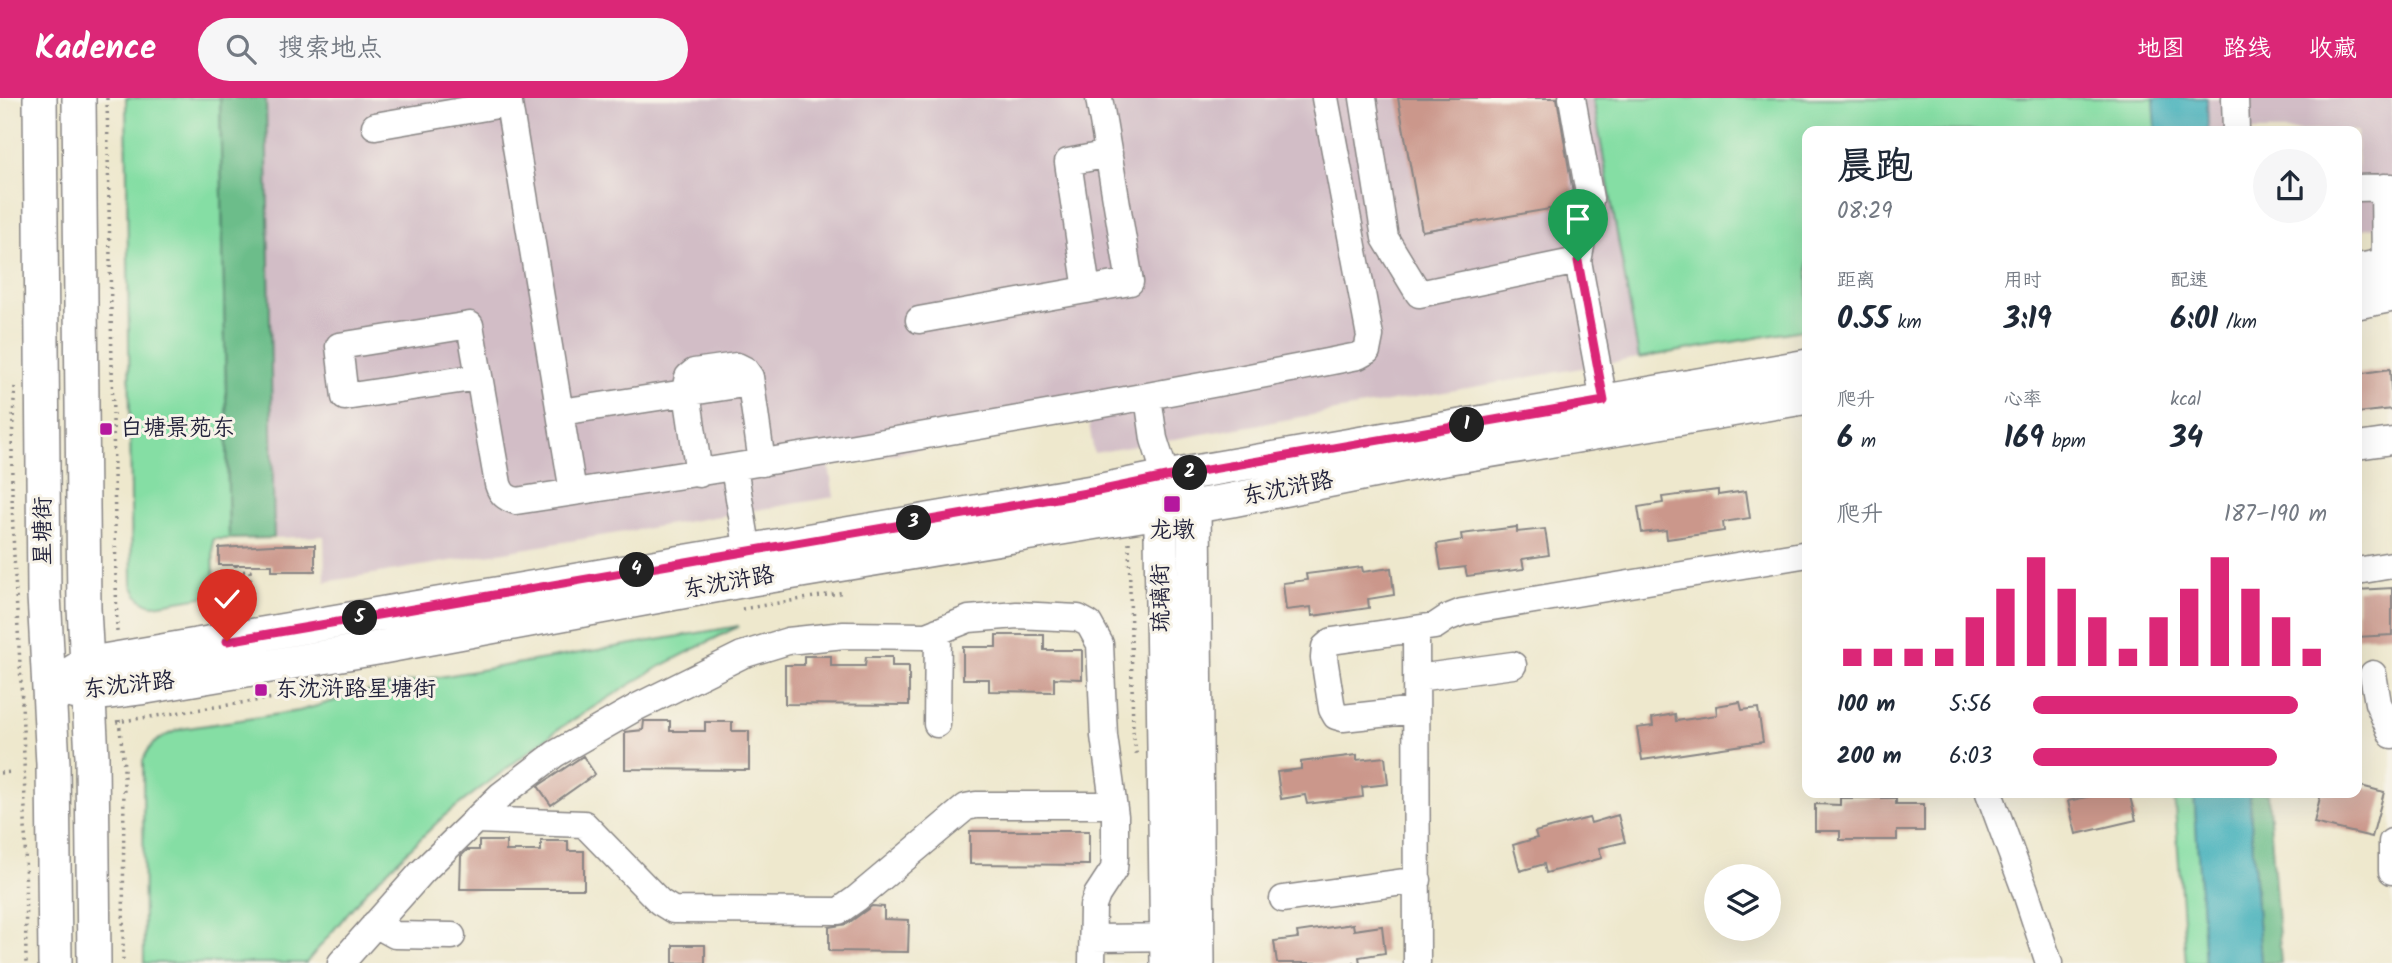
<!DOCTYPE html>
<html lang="zh">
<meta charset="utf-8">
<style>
:root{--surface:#fff;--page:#f6f6f7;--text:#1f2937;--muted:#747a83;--accent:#db2777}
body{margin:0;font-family:Kalam,"LXGW WenKai TC",sans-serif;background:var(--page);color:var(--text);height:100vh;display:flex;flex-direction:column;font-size:26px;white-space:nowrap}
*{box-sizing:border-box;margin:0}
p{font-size:23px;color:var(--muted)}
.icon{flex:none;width:38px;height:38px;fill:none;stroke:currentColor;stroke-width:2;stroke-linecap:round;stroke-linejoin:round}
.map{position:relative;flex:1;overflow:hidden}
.panel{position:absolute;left:1802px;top:28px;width:560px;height:672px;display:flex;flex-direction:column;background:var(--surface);border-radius:14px;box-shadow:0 7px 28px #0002}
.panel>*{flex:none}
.controls{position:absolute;left:1704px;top:766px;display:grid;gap:14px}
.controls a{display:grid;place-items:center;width:77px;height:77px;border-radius:50%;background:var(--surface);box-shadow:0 7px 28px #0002;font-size:35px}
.pin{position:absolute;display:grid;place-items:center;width:60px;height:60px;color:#fff;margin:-72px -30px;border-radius:50% 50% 50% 0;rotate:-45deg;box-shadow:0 0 7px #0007}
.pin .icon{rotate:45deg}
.km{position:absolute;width:35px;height:35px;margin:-18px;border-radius:50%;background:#222;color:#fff;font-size:19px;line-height:35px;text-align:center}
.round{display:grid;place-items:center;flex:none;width:74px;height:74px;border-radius:37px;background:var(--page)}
.summary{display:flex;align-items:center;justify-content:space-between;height:119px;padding:0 35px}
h1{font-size:38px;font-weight:700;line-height:52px}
.stats{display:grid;grid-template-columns:repeat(3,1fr);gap:10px;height:119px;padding:7px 35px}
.stats div{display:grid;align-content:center}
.stats b{font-size:30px;font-weight:700}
.stats small{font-size:19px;font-weight:400}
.stats p{font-size:19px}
.chart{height:196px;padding:14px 35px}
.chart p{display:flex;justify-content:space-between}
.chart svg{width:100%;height:126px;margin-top:7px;stroke:var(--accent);stroke-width:6}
ul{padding:0 35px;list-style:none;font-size:23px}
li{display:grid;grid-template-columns:112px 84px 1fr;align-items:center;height:52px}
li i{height:18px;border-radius:9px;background:var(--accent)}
header{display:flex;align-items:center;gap:42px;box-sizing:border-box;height:98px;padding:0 35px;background:var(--accent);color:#fff}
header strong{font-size:33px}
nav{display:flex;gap:38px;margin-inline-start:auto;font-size:24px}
.search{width:490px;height:63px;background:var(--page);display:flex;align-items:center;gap:18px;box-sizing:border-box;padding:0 24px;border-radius:38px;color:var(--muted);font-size:26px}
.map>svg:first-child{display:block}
.industrial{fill:#d2bdc6}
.green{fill:#85dea4;stroke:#548070;stroke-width:2}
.forest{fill:#6cbd8a;stroke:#477062;stroke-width:2}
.water{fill:#3eaeb9;stroke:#30687a;stroke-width:2}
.building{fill:#cb978b}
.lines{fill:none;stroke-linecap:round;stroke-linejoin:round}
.minor-casing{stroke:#888584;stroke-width:29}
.major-casing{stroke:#888584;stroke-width:36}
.path{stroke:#888584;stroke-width:3.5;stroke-dasharray:2 5;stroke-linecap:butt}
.minor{stroke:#fff;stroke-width:26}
.major{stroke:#fff;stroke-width:33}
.route-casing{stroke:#fff;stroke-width:14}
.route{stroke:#db2777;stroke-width:9}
.poi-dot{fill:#b5179e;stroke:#f7f3e8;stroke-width:2.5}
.labels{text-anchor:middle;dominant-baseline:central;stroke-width:6;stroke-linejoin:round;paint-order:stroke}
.poi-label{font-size:23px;fill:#22223b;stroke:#f7f3e8;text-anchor:start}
.street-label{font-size:23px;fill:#22223b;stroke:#f7f3e8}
</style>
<header>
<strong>Kadence</strong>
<div class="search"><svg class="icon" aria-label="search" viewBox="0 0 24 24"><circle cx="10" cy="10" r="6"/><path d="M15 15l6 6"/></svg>搜索地点</div>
<nav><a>地图</a><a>路线</a><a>收藏</a></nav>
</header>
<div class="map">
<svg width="2392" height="865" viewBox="0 0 2392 865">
<rect width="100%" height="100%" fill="#f7f3e8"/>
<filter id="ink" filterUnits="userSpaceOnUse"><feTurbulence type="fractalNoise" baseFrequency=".0143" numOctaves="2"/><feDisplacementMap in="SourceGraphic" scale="14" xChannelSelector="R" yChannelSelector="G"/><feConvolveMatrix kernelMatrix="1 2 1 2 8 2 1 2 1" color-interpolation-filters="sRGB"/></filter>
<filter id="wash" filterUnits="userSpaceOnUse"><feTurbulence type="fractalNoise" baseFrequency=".00686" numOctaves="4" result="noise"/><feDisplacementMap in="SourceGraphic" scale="28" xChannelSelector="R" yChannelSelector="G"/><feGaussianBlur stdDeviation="1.57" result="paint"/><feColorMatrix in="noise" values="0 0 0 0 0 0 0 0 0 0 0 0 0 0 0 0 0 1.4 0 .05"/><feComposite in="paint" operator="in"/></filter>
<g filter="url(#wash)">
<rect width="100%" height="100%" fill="#eee8cd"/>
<path class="industrial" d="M266 0H1593L1639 260 1094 355 1088 320 829 368 834 399 325 484 324 438 274 440Z
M2207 0H2392V126L2357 132V33H2208Z"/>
<path class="green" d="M126 0H220L229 441H213L214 497 154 507C141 505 136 497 132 486Z
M1593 0H2154L2156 33H1808V231L1639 260Z
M739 528 657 570 560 630 444 718 368 791 306 865H144L143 663C149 644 163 638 181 631L299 613 386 588Z
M2174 695H2194L2205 865H2186Z"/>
<path class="forest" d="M220 0H266L274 440 229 441Z
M2249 695H2268L2281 865H2261Z"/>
<path class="water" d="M2154 0H2207L2208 33H2156Z
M2194 695H2249L2261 865H2205Z"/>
<g id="blocks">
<path class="building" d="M1398 0H1557L1574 101 1573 107 1422 133Z
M2390 271 2392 311 2357 315V276Z
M1718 392V397L1746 393 1750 420 1723 424 1724 433 1667 441 1666 432 1642 435 1638 409 1663 405 1662 399Z
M1517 429V434L1545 431 1549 457 1522 461 1524 471 1467 478 1465 469 1441 472 1437 446 1462 442 1461 436Z
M272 447H315V473H272V467H219V450Z
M1362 469 1363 474 1391 470 1394 497 1368 501 1369 510 1312 518 1311 509 1286 512 1283 485 1307 482 1306 476Z
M2392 490V537L2357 539V492Z
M996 537H1044V552H1082V581L1054 580V594L989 593V581H963V549H996Z
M804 558H831V568H865L866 559H892V568H909V607L785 606V567H804Z
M1740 604 1742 612 1758 610 1763 644 1642 662 1637 630 1653 628 1652 620 1675 616 1676 623 1717 617 1716 608Z
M644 623H670V633H705V624H732V633H749V672L625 671V634L643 632Z
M1357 657V662L1385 659 1388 686 1362 689 1363 699 1307 706 1305 697 1281 701 1277 674 1301 671V664Z
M583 658 595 676 551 707 538 688Z
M2357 687 2384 694 2372 739 2314 725 2321 695H2357Z
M2105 695H2129L2136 722 2076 736 2068 703Z
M1840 700H1896V706H1924V733H1897V742H1840V733H1815V706L1840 707Z
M1618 717 1625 744 1599 750 1602 760 1546 775 1544 766 1520 773 1513 747 1537 740 1535 734 1589 720 1591 725Z
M970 733H1089V767L970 766Z
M479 743H506V753H541V743H568V753H584V791H460L461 758 467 752H479Z
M872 808 884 809V821L909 822 908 854 829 853V829L847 826Z
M1353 826 1354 832 1382 828 1385 855 1359 859 1360 865H1277L1274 843 1298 840 1297 834Z
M673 847H705V865H673Z"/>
</g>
</g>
<g filter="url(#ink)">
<use href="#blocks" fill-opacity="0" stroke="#888584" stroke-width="2"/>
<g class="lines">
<g class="minor-casing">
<path id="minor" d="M508 0 573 394
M1363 0 1385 140 1419 196 1578 163
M1572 0 1590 101 1578 163 1604 303
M2235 0 2236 33
M375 28 509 5
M2384 89 2385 168
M2357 90 2392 89
M1087 192 1068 64 1109 56
M919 222 1130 184 1099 0
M479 279 345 299 339 248 470 227 498 386C501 396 506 400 516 403 798 360 1079 313 1358 258L1367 253 1370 238 1325 0
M1148 299 1154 341 1166 379
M561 314 750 285
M2357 348 2392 343
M734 370 751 472
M699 376 686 288 688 279 694 274 737 268 745 272 750 279 762 365
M2357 473 2392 467
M1416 531 1417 865
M2373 576 2378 605 2392 637
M1417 580 1513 567
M1416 612 1343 620 1336 618 1332 611 1324 560 1325 549 1332 543 1435 528 1447 520 1462 514 1808 456
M937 626 938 533
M1989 695 2025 792 2049 865
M475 722 584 726 660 804 673 812 839 813 856 801 966 709 976 707H1113
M2392 744V773
M1283 801 1418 782
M375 826 395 837 452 838
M1093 840 1186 839
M341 865 422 774 501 697 555 656 637 609 742 557 788 543 844 537 926 538 969 521 1017 517 1078 520 1089 526 1100 546 1104 638 1115 718V759L1114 771 1097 797 1093 808 1092 865"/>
</g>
<g class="major-casing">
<path id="major" d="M40 0 44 497 53 666 55 865
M79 0 84 510 92 659 94 865
M2357 173 2392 166
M2357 204 2392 197
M1164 392 1161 435 1167 865
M1180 394 1194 408 1198 865
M49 589 86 566 1098 393 1166 379 1808 268
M49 589 88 597 140 590 377 550 752 481 1232 402 1416 365 1808 299"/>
</g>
<path class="path" d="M107 0 117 534
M15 289C6 403 19 517 23 630 26 708 25 787 26 865
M1129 444 1133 633 1137 660
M236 467V474L250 473 252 498
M742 511 845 494
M119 622 124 668 123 865
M116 624 294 597 332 586
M0 675 12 674"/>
<use href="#minor" class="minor"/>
<use href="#major" class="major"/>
</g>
</g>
<g class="lines" filter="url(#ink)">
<g class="route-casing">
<path id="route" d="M227 543 1098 393 1166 379 1604 303 1578 163"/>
</g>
<use href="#route" class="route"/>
</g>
<g class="poi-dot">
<rect x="99" y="324" width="14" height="14" rx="3.5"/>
<rect x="1163" y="397" width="18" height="18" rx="3.5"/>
<rect x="254" y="585" width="14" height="14" rx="3.5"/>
</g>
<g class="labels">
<g class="poi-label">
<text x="120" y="331">白塘景苑东</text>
<text x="1172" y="433" text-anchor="middle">龙墩</text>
<text x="275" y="592">东沈浒路星塘街</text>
</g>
<g class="street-label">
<text transform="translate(1288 391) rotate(-11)">东沈浒路</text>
<text transform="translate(44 433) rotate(-90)">星塘街</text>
<text transform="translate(729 485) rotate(-10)">东沈浒路</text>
<text transform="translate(1162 500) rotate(-91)">琉璃街</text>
<text transform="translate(129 588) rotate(-6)">东沈浒路</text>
</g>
</g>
</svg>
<div class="controls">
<a><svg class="icon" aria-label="layers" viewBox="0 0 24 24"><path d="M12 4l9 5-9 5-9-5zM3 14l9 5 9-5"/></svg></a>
</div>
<div class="pin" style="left:1578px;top:163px;background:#1e9e55"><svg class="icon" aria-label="arrive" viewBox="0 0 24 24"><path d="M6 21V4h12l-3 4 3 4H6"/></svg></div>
<div class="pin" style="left:227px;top:543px;background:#d93025"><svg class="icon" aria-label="check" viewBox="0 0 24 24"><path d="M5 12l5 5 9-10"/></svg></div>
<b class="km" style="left:1467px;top:327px">1</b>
<b class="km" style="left:1190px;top:375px">2</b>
<b class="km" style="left:914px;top:425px">3</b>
<b class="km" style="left:637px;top:472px">4</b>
<b class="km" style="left:360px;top:520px">5</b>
<section class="panel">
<div class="summary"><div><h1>晨跑</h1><p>08:29</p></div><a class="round"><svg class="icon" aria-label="share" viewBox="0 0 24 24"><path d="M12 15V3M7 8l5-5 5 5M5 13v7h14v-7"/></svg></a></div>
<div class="stats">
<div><p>距离</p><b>0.55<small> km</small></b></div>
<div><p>用时</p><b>3:19</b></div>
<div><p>配速</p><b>6:01<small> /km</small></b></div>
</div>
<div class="stats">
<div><p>爬升</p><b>6<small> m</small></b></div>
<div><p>心率</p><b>169<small> bpm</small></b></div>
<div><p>kcal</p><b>34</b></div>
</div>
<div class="chart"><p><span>爬升</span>187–190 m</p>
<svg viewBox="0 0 160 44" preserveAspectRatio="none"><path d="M5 44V38M15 44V38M25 44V38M35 44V38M45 44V27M55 44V17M65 44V6M75 44V17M85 44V27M95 44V38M105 44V27M115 44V17M125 44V6M135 44V17M145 44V27M155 44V38"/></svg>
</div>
<ul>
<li><b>100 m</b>5:56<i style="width:90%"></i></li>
<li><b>200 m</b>6:03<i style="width:83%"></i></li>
</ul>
</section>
</div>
